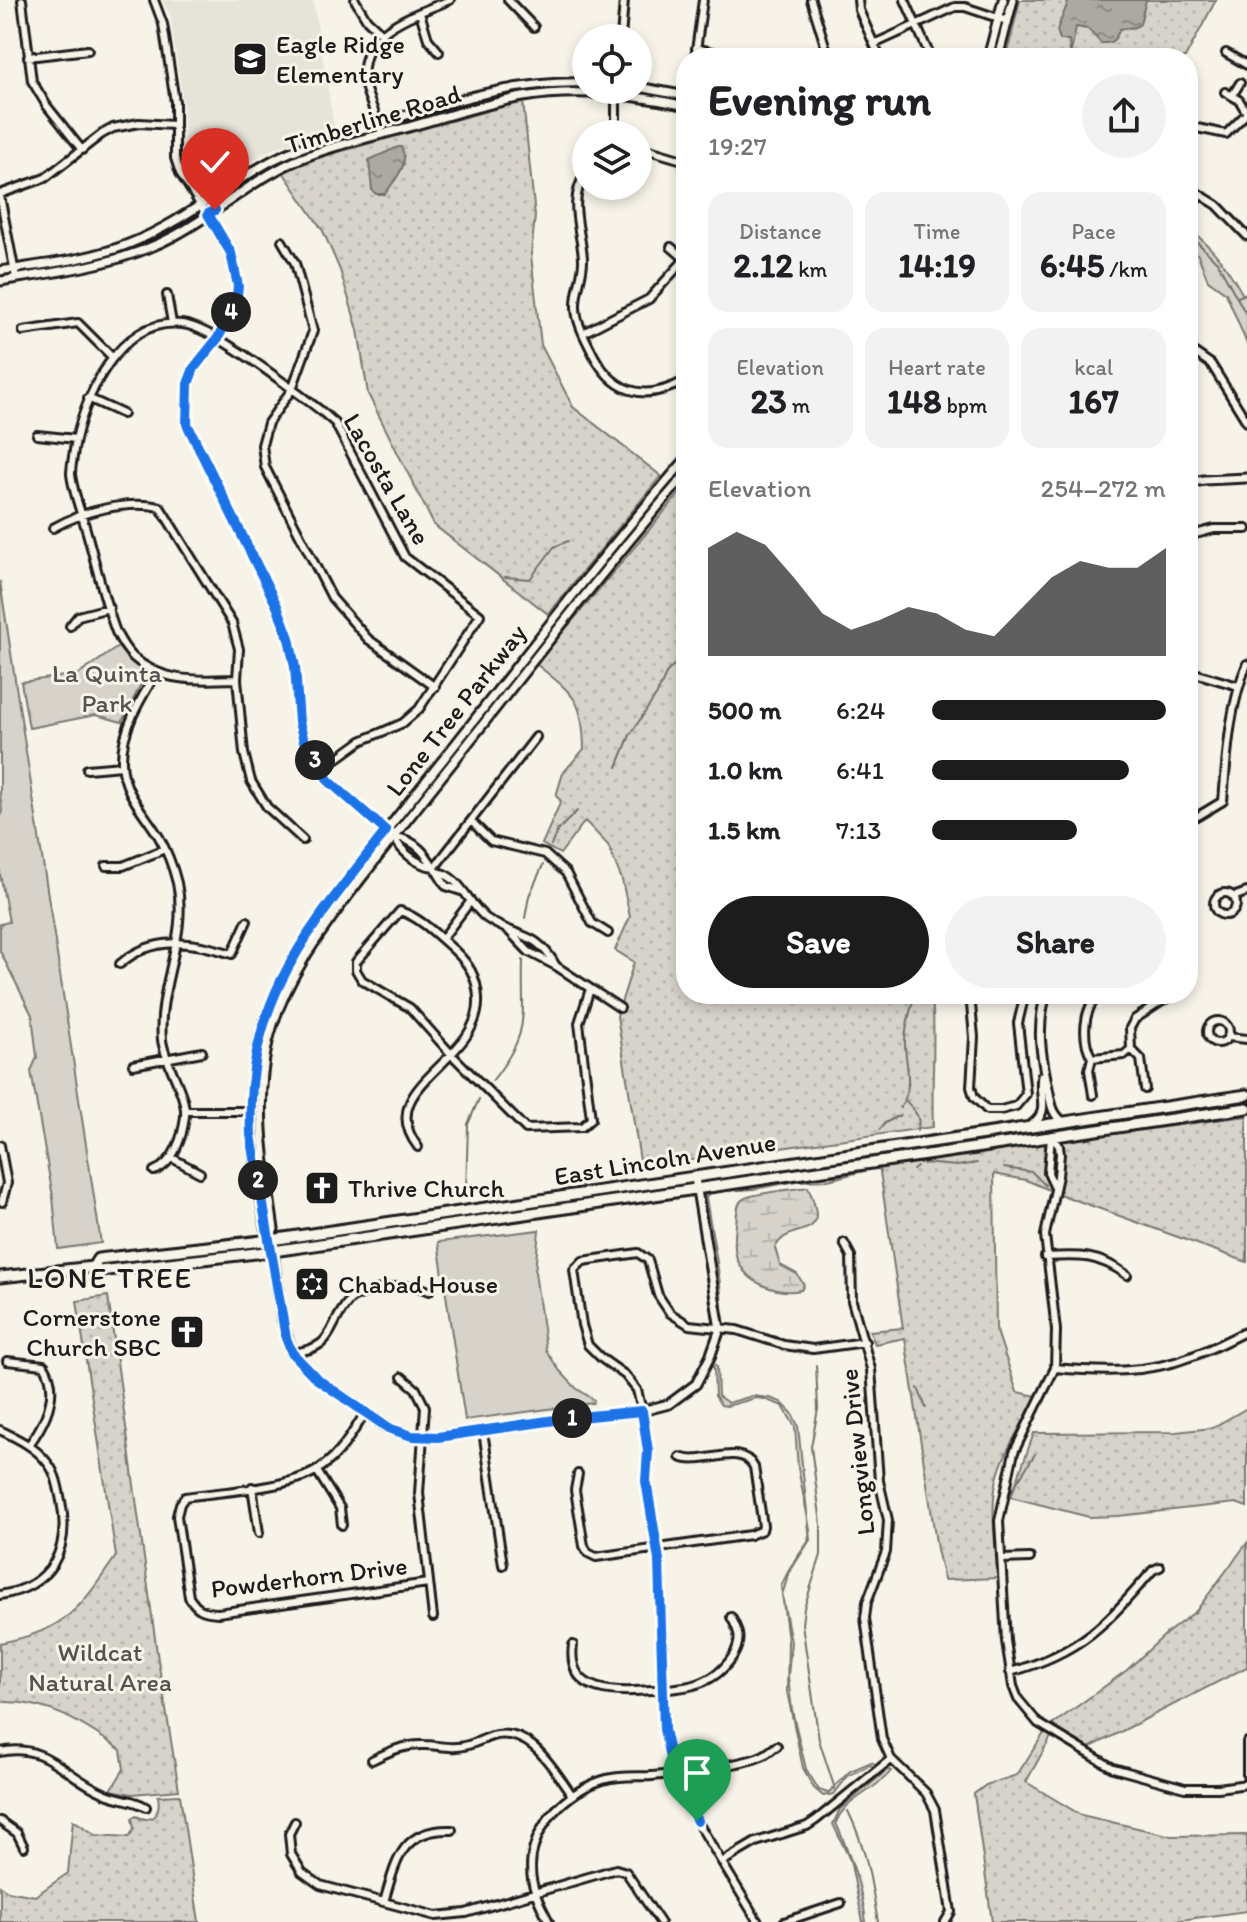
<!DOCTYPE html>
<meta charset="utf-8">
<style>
:root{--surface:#fff;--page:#f2f2f2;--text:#202124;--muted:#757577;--accent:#1c1c1c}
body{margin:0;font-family:Itim,sans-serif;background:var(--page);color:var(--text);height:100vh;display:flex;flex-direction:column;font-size:30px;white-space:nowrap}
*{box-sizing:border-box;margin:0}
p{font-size:26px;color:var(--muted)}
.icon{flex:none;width:44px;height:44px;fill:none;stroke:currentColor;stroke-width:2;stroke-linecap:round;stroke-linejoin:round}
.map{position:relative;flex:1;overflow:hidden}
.sheet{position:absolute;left:676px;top:48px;width:522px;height:956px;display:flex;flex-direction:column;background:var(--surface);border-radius:32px;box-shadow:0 4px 12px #0003}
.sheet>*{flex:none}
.tools{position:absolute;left:572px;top:24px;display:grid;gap:16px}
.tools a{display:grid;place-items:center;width:80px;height:80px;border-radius:50%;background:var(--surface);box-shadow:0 4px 12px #0003;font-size:40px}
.pin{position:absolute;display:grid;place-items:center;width:68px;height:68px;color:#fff;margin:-82px -34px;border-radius:50% 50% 50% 0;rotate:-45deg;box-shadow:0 0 8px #0007}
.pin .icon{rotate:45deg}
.km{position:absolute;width:40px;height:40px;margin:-20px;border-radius:50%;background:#222;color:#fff;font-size:22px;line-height:40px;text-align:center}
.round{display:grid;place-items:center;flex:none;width:84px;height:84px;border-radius:42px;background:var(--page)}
.overview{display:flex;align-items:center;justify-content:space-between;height:136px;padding:0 32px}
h1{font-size:44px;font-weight:700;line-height:60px}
.stats{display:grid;grid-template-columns:repeat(3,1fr);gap:12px;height:136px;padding:8px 32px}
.stats div{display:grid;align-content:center;border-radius:20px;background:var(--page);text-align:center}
.stats b{font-size:34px;font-weight:700}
.stats small{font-size:22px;font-weight:400}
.stats p{font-size:22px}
.chart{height:224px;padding:16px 32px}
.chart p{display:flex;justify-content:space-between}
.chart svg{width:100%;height:144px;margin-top:8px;fill:var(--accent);opacity:.7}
.cta{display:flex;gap:16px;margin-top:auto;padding:16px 32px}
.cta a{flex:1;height:92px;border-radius:48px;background:var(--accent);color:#fff;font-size:32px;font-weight:700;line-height:92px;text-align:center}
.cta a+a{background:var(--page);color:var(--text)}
ul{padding:0 32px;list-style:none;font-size:26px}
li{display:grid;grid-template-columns:128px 96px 1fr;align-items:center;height:60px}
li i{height:20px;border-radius:10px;background:var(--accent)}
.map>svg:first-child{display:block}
.built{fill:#e6e3d9}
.grass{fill:url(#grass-dots);stroke:#7a7874;stroke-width:2}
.wetland{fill:url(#wetland-marsh);stroke:#7a7874;stroke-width:2}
.green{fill:#d7d3cb;stroke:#7a7874;stroke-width:2}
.water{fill:url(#water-ripples);stroke:#72716c;stroke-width:2}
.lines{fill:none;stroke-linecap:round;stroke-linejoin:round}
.stream{stroke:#72716c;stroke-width:2}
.minor-casing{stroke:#1c1c1c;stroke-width:12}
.tertiary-casing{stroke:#1c1c1c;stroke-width:13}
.primary-casing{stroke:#1c1c1c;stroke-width:15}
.minor{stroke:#f7f3e8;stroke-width:6}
.tertiary{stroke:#f7f3e8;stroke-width:7}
.primary{stroke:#f7f3e8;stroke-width:9}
.route-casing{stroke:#fff;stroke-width:16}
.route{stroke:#1a73e8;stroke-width:10}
.labels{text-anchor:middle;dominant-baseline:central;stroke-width:6;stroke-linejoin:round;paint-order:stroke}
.poi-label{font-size:26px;fill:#1c1c1c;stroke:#f7f3e8;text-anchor:start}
.street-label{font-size:26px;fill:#1c1c1c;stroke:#f7f3e8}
.park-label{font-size:26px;fill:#545351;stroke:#f7f3e8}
.quarter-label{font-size:30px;letter-spacing:2px;fill:#1c1c1c;stroke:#f7f3e8}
</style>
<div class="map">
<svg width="1247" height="1922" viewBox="0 0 1247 1922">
<defs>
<pattern id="grass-dots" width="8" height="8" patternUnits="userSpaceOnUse" patternTransform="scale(2)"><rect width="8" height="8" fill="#d7d3cb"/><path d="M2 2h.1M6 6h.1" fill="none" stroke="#b8b5ae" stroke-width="1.8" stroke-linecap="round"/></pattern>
<pattern id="wetland-marsh" width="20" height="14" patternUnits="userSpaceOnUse" patternTransform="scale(2)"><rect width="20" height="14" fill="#d7d3cb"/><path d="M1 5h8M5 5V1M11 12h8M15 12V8" fill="none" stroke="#b8b5ae"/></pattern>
<pattern id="water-ripples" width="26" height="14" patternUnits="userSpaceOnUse" patternTransform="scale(2)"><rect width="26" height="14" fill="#aca9a2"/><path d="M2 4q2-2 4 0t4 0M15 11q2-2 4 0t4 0" fill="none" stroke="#8b8983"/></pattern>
</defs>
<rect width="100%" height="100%" fill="#f7f3e8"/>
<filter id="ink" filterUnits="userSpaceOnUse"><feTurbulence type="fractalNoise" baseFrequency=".0125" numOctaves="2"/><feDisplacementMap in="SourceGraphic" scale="16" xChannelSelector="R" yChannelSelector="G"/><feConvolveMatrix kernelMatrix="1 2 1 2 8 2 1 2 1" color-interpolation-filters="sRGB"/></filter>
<g filter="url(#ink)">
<path class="built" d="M162 0H313L334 127 270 150 205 191 184 158 183 102 170 15Z"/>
<path class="grass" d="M1020 0H1216L1185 58H1006Z
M523 101 535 216 531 255 541 345 573 407 661 476 548 614 434 525 368 394 358 330 340 270 323 231 283 172 317 158Z
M686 486V994H932C936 1038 931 1083 933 1127L641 1167 617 1016 634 962 615 950 630 917 622 880 608 845 585 821 560 854 542 844 561 801 556 796 563 773 584 749C583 698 574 695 536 664Z
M1247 1116V1262L1059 1194 1026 1180 994 1174 996 1328 1017 1392 1037 1396C1022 1425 1000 1456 995 1489 991 1517 995 1550 999 1578L944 1580 937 1549 905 1338 875 1344 870 1331 903 1328 879 1165Z
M108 1296 158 1660 179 1790 132 1794 111 1790 124 1769 121 1750C83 1724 48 1700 0 1702V1643C66 1630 80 1609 116 1556L77 1301Z
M1247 1408V1507L1236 1503 1118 1516 1089 1517 1011 1497 1034 1433 1176 1432 1212 1428Z
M1247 1543V1667L1089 1748 1052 1725 1127 1670 1167 1633 1196 1611Z
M1044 1733 1051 1737 1026 1782 1081 1815 1172 1836 1247 1835V1911L1166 1922H992L974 1794 986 1785 1017 1775Z
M180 1795 199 1922H0V1886L8 1891 35 1896 68 1873 73 1820 96 1835 129 1837 134 1829 132 1818 136 1816C153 1825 161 1812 158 1796Z"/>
<path class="wetland" d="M808 1187C834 1246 790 1218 775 1248L780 1265 797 1274 804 1285 801 1290C778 1295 748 1284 738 1261 733 1250 735 1236 736 1224 737 1217 736 1205 742 1200 749 1193 796 1189 808 1187Z"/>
<path class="green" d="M1188 228C1213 247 1228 268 1243 295L1247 294V344L1226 293 1208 280 1198 255 1188 247Z
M0 581 101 1243 58 1249 53 1197 31 1071 37 1057 32 1015 0 951V924L9 922 0 874V818L2 811 0 794Z
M118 647 144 672 145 676 122 722 96 715 29 728 21 682 79 674Z
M1049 994H1052C1034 1035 1054 1096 1066 1138L976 1155 946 1157 872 1169 828 1180 797 1181 755 1189 710 1192 706 1197C713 1248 733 1315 714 1364L717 1367 718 1396 728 1403 752 1396 770 1398 781 1402 792 1413 798 1426 810 1540 789 1573 782 1595 791 1642 788 1677 792 1710 806 1769 819 1790 828 1793 850 1771 871 1762 891 1771C876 1791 844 1799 836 1823 850 1855 862 1887 866 1922H863L850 1860 833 1824 840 1809 886 1771 870 1765 848 1776 834 1794 823 1796 814 1788 803 1768 787 1692 788 1640 781 1586 791 1566 808 1542 810 1529 798 1468 795 1427 783 1406 764 1399 756 1398 727 1406 721 1405 715 1396 714 1368 711 1365 720 1339 721 1318 703 1198 708 1189 755 1186 795 1178 837 1176 878 1165 982 1153 1061 1138 1053 1105 1042 1028Z
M539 1230 535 1272 546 1350 559 1370 576 1388 594 1400 593 1403 465 1420 438 1242Z"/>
<path class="water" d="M1069 0H1146L1140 24 1135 27 1120 29C1115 39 1114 44 1101 43L1088 29 1076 27 1070 57 1067 58 1070 52 1069 40H1060L1057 30Z
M398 147H401C411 164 395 179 385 194H376L372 190 369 160Z"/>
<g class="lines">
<path class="stream" d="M1188 233 1218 263 1247 316
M1238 297 1247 293
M505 577 530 579 554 547 568 541
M617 767 630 735 657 694 667 672 686 653
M551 845 558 830 577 811
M525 918 529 896 543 865
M492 1081C532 1030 521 1020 523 960
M906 1101C915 1111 922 1118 917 1131
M900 1108C914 1088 906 1067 905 1045 904 1029 911 1010 915 994
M880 1129 885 1123 900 1115
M921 1163 957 1166 977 1163
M1004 1168 1032 1172 1045 1185
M913 1170 917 1167
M1059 1188 1061 1191
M466 1192 468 1124 479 1099
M816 1365 818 1409 811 1447 821 1524V1555L804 1608 802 1624 819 1740 835 1789
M918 1388 926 1408
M1010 1493 1035 1454
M844 1804 845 1805
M848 1811C868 1852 870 1879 878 1922"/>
<g class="minor-casing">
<path id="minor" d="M22 0 32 81 47 106 82 150
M154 0 163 24 175 102V158L180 173 231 253 238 286 236 303 218 338 194 368 188 384 187 424 277 606 289 638 295 667 299 722 305 745 329 781 394 837C401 852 418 866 435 867
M355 0 367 20 381 33
M508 0 534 27
M811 0 829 58
M858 0 859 10 880 58
M905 0 931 58
M420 13 428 39 439 52
M621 38 624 0
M874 44 955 7H965L1007 21
M696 48 737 58
M1226 53 1247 65
M28 57 88 50
M695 58 703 0
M1225 92 1239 100 1247 113
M1232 96 1240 83
M382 134C378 119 369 101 365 86 354 31 412 16 450 0
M616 134V90
M1188 134 1197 128 1226 134 1247 113
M638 150H649L686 161
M586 173C567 200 581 229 583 258 584 274 575 291 576 307 576 321 584 336 590 348 611 393 643 404 686 380
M1188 187 1217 205 1247 236
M0 194 45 178 102 134 113 128 139 123 174 125
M0 196 16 278
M282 241 295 263 313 331 292 389 268 423 262 445 265 467 332 598 368 639 435 687
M671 247 685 259
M167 295 172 323
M23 331 78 323 113 358
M583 333 649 299 686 258
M1188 348 1211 364 1247 422
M88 398 123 414
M37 435 76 439
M53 528C83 511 126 500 160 507L232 623 239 649 237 679 244 753 251 781 267 807 303 840
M1188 536 1214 529H1247
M70 626 78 616 109 608
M1188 671 1238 686
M237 679C200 680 163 684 133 657 126 650 120 640 116 632 104 600 96 565 87 533 82 514 73 493 71 474 71 467 73 458 74 450 82 400 119 316 182 324 213 327 292 389 320 410L335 423 405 557 480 615 419 709 403 723 361 741 321 770
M87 769 122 766
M1188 815 1198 816 1223 801C1227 755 1229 707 1247 664
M471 821 491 841 545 854 566 873 592 923 608 933
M394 837C422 839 432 866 446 886L461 891
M106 866H123L165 849
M435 867 536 737
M438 872C461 877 468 904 486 918 515 939 535 928 556 966
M1214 904a11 11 0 1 1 22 0a11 11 0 1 1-22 0Z
M1233 897 1247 892
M509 931 529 952 556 966 620 1008
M442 939 470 902
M120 964C153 935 192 941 232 954L247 921
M970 994 974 1037 971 1087 974 1097 987 1110H1001L1016 1106 1026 1094 1018 1023 1025 994
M1100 994C1083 1008 1081 1039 1092 1058L1124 1055 1131 1049
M1207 1032a11 11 0 1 1 22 0a11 11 0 1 1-22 0Z
M1228 1037 1247 1039
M1131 1049 1130 1028 1135 1019 1173 994
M1131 1049 1141 1059 1145 1089
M1092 1058 1089 1070 1093 1095
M133 1065 202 1052
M186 1111H254
M1051 1136 1059 1146 1060 1154 1058 1176 1045 1235 1056 1330 1055 1368 1014 1452 999 1521 1006 1641 1013 1686 1018 1699 1038 1723 1113 1768 1185 1788H1218L1247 1784
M1051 1136 1048 1173 1054 1186
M0 1145 7 1183 2 1202
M418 1147C371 1086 482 1062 478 998 477 977 469 964 454 950 437 935 421 918 400 911L356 962V970L362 980 410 1008 452 1055 526 1129 582 1127 591 1119 579 1023 590 989
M172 1158 200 1173
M154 1171C174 1164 183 1136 185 1116 187 1094 165 1064 162 1040 157 987 189 936 177 883 173 867 167 851 159 837 144 812 123 793 122 762 121 730 141 698 157 672
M844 1243 851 1256 852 1301 871 1369 879 1481 888 1520 886 1552 867 1602 865 1618 882 1739 891 1759 926 1793 935 1810 951 1912 945 1922
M1045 1257C1080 1255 1098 1254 1127 1275
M292 1353C337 1347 325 1329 349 1301 358 1291 397 1286 411 1286 417 1286 424 1289 429 1291
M7 1361 44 1365C61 1392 45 1423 29 1445
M1055 1368C1100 1372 1147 1374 1190 1357 1210 1350 1228 1340 1247 1331
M402 1377 416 1389 425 1407 419 1493 433 1617
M365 1413C353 1432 342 1452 323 1466 295 1489 222 1491 185 1497L180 1504 177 1516 189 1597C197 1610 203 1612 218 1613L428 1583
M0 1430C16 1438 34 1446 46 1461 56 1472 58 1486 61 1501 71 1550 51 1587 0 1595
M483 1431 503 1565
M317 1471 340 1508 342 1525
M578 1474 575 1490 584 1546 588 1553 596 1557 750 1535 762 1530 763 1526 754 1467C741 1441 702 1467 680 1457
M252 1487 259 1533
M1003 1559 1030 1558
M573 1645C566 1695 617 1693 652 1690 686 1688 713 1687 733 1656 742 1641 739 1631 731 1617
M1010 1672C1081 1653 1107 1623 1153 1570L1160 1567
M1247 1742V1776
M0 1752C47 1742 65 1777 104 1793 119 1800 133 1799 146 1807
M372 1760C390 1751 405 1744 425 1745 435 1745 446 1748 456 1747 469 1747 480 1740 492 1736 531 1726 553 1769 572 1795
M0 1821 17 1833 24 1847
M295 1822 289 1834 291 1854 302 1872 320 1885 436 1916 466 1913 616 1869 626 1872 660 1922
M722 1862 756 1842 807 1826 816 1820 891 1759
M384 1902C396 1862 401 1828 452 1830
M549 1922C545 1913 539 1904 536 1894 517 1844 556 1795 603 1780 618 1775 637 1777 652 1776 676 1774 741 1765 762 1756 767 1754 772 1749 777 1746
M758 1922 697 1821 673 1772 664 1729 659 1560 646 1481 648 1451 642 1411 637 1390 625 1375 601 1358 588 1345 582 1325 574 1270 583 1261 638 1253 648 1260 658 1295 670 1313 689 1325 737 1330 784 1345 813 1349 865 1342
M784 1922 841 1903"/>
</g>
<g class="tertiary-casing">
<path id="tertiary" d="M988 58 1003 0
M998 58 1013 0
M638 87 686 96
M0 271C44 264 90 260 131 243 183 222 224 186 273 160 302 145 335 137 365 128 436 106 511 80 586 83
M0 281C61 271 121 265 176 235 217 213 252 180 295 161 330 146 368 138 405 128 444 117 483 104 523 97 577 88 633 94 686 106
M686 459C602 555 525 656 446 756 415 794 385 832 356 870 315 923 277 972 260 1037 243 1102 255 1165 266 1229L270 1231 282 1320 292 1353 317 1379 388 1428 412 1436 438 1437 569 1418 642 1411 669 1404 696 1384 710 1357 720 1329 695 1178
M1188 483 1204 480 1247 478
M1046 994C1036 1028 1041 1055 1048 1088 1051 1102 1051 1113 1063 1122
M1030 1126C1052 1111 1038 1098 1042 1076
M270 1231 274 1229C265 1166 254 1105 268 1042 283 980 322 930 360 880 391 840 422 801 454 761 530 665 605 567 686 474"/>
</g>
<g class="primary-casing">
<path id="primary" d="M93 1267 98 1259 271 1240 1247 1095
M0 1277 93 1267 99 1271 273 1251 1247 1108"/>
</g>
<use href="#minor" class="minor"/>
<use href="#tertiary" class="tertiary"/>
<use href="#primary" class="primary"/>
</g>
</g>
<g class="lines" filter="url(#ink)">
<g class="route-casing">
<path id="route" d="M215 210 208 214 231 253 238 286 236 303 218 338 194 368 188 384 187 424 277 606 289 638 295 667 299 722 305 745 329 781 386 831C308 931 245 999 251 1135L286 1338 292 1353 317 1379 388 1428 412 1436 438 1437 569 1418 642 1411 648 1451 646 1481 659 1560 664 1729 673 1772 697 1821"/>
</g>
<use href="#route" class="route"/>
</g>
<defs>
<g id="school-square" transform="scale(1.8)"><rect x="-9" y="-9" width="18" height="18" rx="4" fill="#1c1c1c" stroke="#f7f3e8"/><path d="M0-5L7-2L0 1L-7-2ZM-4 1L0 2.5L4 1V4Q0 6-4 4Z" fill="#fff"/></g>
<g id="church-square" transform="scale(1.8)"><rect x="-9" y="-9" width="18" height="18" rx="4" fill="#1c1c1c" stroke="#f7f3e8"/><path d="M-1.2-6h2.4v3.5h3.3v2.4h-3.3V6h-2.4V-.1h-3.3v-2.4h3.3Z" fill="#fff"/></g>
<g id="synagogue-square" transform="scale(1.8)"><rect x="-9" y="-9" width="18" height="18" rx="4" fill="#1c1c1c" stroke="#f7f3e8"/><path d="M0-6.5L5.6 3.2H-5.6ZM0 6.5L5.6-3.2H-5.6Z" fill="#fff"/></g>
</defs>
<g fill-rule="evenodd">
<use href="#school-square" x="250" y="59"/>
<use href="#church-square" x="322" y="1188"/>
<use href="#synagogue-square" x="312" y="1284"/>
<use href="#church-square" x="187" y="1332"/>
</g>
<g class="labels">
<g class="poi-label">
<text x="276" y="44">Eagle Ridge<tspan x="276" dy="30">Elementary</tspan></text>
<text x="348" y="1188">Thrive Church</text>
<text x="338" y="1284">Chabad House</text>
<text x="161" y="1317" text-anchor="end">Cornerstone<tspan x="161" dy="30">Church SBC</tspan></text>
</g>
<g class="street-label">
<text transform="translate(373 119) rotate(-17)">Timberline Road</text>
<text transform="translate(387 479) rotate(60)">Lacosta Lane</text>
<text transform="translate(456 710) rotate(-52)">Lone Tree Parkway</text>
<text transform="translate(665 1159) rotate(-9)">East Lincoln Avenue</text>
<text transform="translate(857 1452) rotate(-96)">Longview Drive</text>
<text transform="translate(309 1577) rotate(-7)">Powderhorn Drive</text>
</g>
<g class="park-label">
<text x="107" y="673">La Quinta<tspan x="107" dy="30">Park</tspan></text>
<text x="100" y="1652">Wildcat<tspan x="100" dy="30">Natural Area</tspan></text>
</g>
<g class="quarter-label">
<text x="110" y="1277">LONE TREE</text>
</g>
</g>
</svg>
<div class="tools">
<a><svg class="icon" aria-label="locate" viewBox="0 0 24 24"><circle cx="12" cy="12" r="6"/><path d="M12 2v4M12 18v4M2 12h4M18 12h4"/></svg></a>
<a><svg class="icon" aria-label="layers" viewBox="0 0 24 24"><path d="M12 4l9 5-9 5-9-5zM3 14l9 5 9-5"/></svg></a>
</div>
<div class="pin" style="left:697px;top:1821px;background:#1e9e55"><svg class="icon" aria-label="arrive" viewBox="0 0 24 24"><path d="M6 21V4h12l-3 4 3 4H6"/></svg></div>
<div class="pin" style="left:215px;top:210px;background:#d93025"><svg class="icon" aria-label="check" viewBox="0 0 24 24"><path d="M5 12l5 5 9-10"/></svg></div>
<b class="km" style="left:572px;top:1418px">1</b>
<b class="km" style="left:258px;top:1180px">2</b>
<b class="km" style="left:315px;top:760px">3</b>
<b class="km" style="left:231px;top:312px">4</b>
<section class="sheet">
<div class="overview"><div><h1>Evening run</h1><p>19:27</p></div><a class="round"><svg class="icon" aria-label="share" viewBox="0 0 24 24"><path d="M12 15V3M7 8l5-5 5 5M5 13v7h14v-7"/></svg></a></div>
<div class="stats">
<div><p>Distance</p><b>2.12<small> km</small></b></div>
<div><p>Time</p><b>14:19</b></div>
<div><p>Pace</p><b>6:45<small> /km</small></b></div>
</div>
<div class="stats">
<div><p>Elevation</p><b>23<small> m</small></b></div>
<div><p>Heart rate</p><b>148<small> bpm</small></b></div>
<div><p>kcal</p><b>167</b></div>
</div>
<div class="chart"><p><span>Elevation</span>254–272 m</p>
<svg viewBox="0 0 160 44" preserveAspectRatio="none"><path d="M0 44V11L10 6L20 10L30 20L40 31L50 36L60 33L70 29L80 31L90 36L100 38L110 29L120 20L130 15L140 17L150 17L160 11V44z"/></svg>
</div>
<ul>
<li><b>500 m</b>6:24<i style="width:100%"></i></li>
<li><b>1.0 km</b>6:41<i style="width:84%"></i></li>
<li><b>1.5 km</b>7:13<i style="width:62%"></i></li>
</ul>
<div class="cta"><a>Save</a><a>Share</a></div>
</section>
</div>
